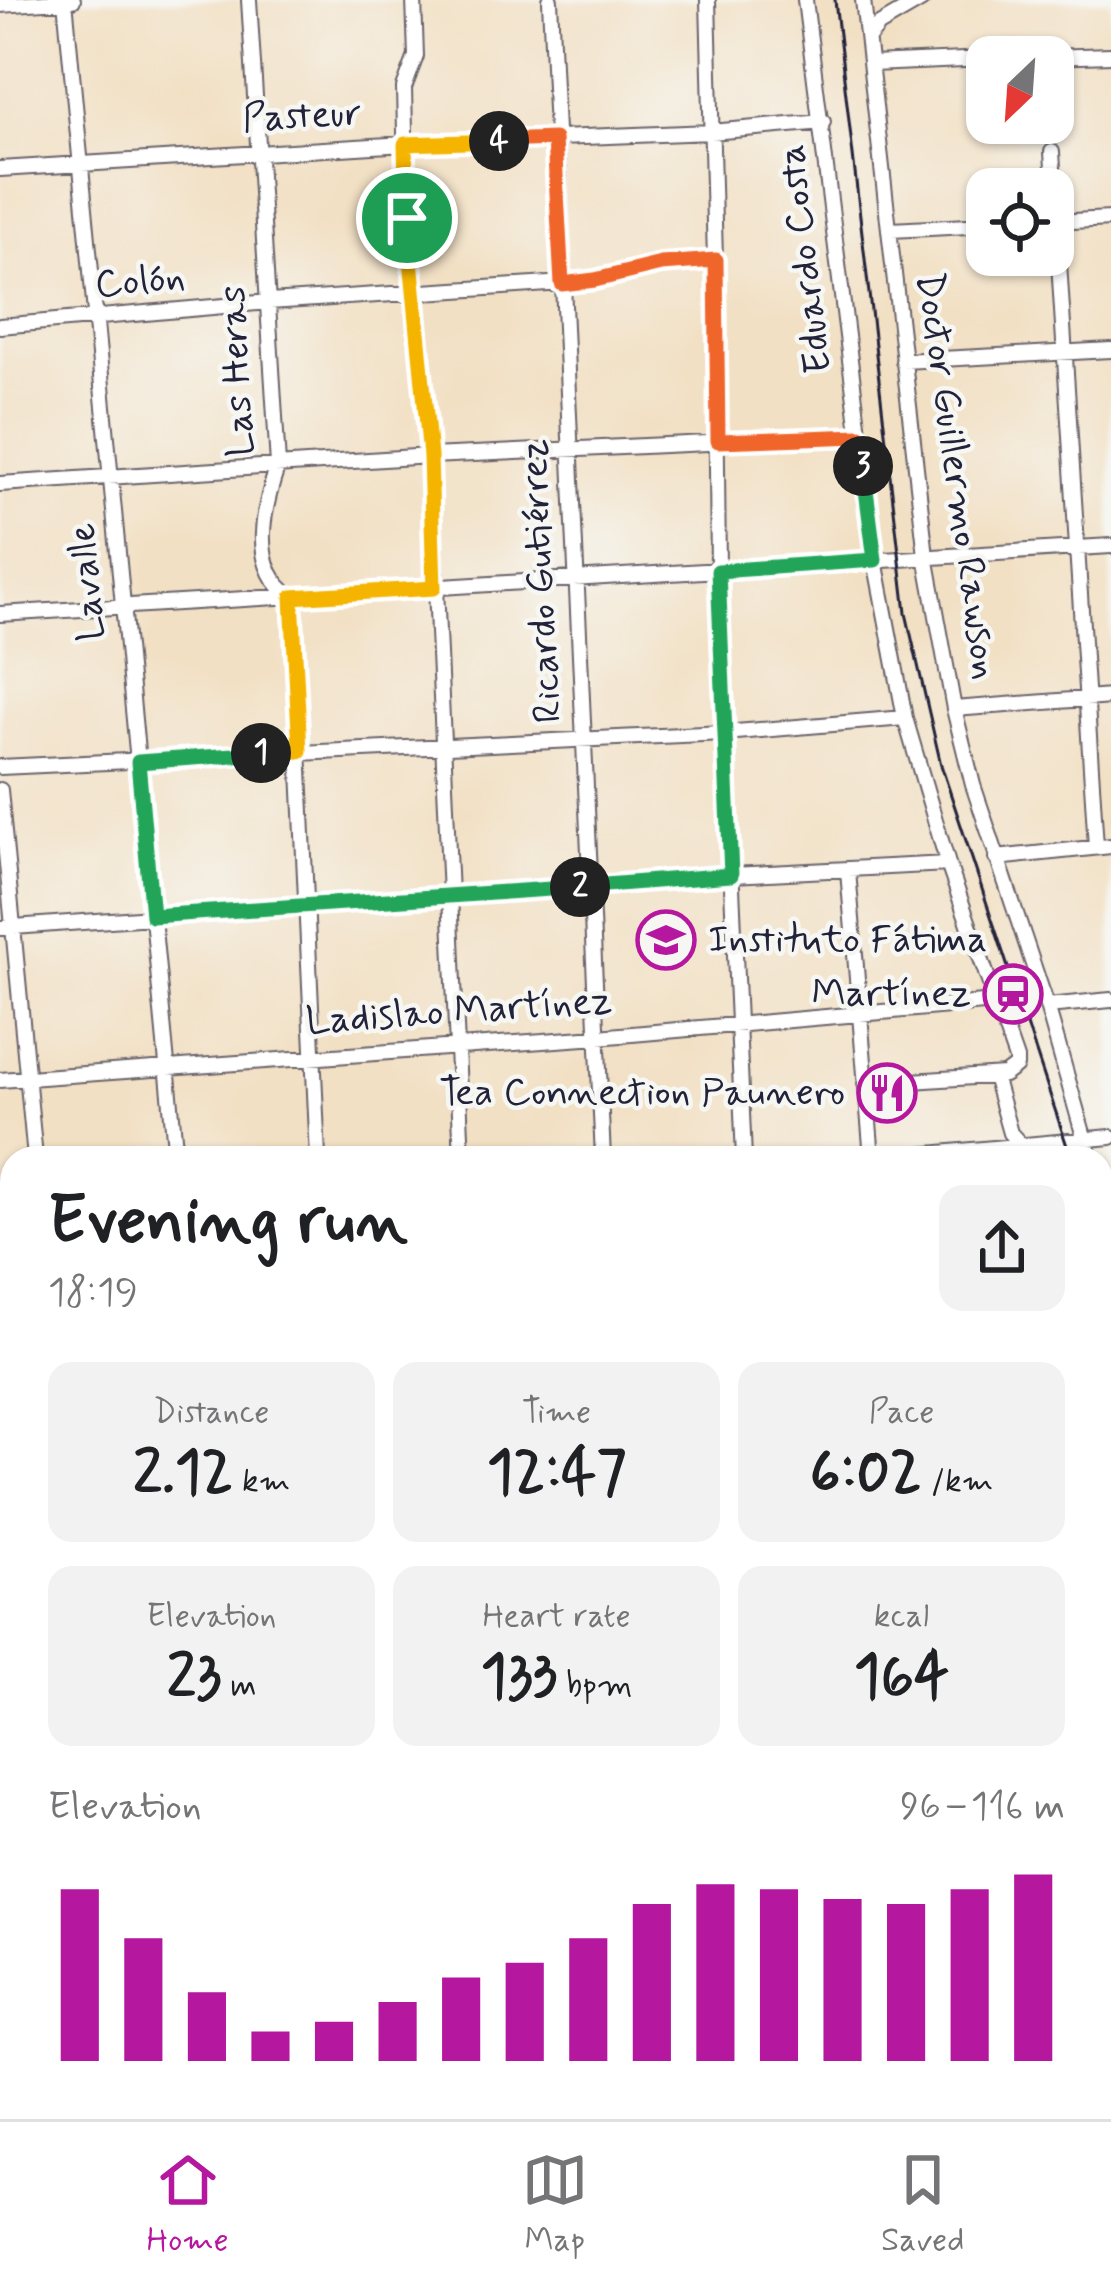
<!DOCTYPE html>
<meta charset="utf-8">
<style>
:root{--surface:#fff;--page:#f2f2f2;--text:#202124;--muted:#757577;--line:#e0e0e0;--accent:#b5179e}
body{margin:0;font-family:Mynerve,sans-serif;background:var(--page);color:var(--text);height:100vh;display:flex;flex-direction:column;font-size:45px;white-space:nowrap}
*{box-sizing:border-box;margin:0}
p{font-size:39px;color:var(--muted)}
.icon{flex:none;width:66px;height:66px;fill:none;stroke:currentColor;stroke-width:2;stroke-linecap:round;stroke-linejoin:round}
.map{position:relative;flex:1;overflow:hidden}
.drawer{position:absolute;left:0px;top:1146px;width:1113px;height:975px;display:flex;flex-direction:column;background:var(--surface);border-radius:36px 36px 0 0;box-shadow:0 3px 9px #0004}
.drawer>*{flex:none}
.needle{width:78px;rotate:205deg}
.buttons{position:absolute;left:966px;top:36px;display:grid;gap:24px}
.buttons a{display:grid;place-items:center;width:108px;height:108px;border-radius:24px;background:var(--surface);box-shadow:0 3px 9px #0004;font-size:60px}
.pin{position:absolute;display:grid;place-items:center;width:102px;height:102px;color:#fff;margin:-51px;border:6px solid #fff;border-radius:50%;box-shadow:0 3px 12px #0007}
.km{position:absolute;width:60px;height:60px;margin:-30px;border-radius:50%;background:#222;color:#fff;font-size:33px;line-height:60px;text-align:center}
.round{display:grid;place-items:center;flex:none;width:126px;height:126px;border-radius:24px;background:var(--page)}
.headline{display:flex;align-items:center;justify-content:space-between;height:204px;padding:0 48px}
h1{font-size:66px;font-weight:800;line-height:90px}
.stats{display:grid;grid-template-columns:repeat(3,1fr);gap:18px;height:204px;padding:12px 48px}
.stats div{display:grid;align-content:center;border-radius:24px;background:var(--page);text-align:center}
.stats b{font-size:60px;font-weight:800}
.stats small{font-size:33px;font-weight:400}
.stats p{font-size:33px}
.chart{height:336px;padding:24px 48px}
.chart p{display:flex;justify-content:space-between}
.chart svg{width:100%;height:216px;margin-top:12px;stroke:var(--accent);stroke-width:6}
.tab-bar{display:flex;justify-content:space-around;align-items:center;height:168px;border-top:3px solid var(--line);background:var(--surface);font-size:33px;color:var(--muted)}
.tab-bar a{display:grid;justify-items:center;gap:6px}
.tab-bar .selected{color:var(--accent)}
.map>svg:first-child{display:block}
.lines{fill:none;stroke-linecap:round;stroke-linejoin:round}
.minor-casing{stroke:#6b646b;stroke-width:18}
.major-casing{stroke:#6b646b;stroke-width:21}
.minor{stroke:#fff;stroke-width:14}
.major{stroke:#fff;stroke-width:16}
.rail{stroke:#22223b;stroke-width:3}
.split-1-casing{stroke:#fff;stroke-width:24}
.split-2-casing{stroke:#fff;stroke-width:24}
.split-3-casing{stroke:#fff;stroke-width:24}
.split-4-casing{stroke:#fff;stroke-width:24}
.split-5-casing{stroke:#fff;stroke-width:24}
.split-1{stroke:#f5b400;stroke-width:15}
.split-2{stroke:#22a559;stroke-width:15}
.split-3{stroke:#22a559;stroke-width:15}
.split-4{stroke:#f0652b;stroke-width:15}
.split-5{stroke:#f5b400;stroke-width:15}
.labels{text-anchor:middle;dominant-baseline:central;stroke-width:9;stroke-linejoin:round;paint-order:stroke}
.street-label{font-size:39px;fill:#22223b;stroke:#f6f6f2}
.poi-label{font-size:39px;fill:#22223b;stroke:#f6f6f2;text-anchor:end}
</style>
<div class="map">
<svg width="1111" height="2119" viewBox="0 0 1111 2119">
<rect width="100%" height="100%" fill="#f6f6f2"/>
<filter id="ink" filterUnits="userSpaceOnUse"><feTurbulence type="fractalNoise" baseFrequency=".00833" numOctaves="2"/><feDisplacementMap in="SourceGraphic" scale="24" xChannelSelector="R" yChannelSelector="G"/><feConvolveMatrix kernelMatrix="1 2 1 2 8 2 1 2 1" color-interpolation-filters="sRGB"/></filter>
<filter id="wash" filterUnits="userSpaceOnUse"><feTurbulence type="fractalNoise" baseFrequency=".004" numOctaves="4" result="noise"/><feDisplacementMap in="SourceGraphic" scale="48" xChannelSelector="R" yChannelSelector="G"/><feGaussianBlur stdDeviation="2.7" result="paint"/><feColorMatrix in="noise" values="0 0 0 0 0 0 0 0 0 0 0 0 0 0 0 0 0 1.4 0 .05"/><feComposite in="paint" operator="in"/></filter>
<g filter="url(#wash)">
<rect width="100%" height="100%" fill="#f2e0c4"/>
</g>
<g filter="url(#ink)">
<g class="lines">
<g class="minor-casing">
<path id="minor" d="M65 0 176 1158
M249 0 278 465C264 506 247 568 292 597L318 1158
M414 0 416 56 404 88 407 218 430 456 462 1158
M550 0 603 1158
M708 0 715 260 718 571 744 1158
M805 0 875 560 905 718 948 864 1016 1059V1066L1004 1075 865 1084
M863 0 926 556 954 709 973 785 1047 1006 1090 1158
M0 5 73 0
M868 38 879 25 922 0
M1049 57 1111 55
M871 64 987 59
M1052 152 1096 847
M0 169 405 144 711 132 823 122
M1053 222 1111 219
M891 230 987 225
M0 326 269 302 595 281 661 264 715 260
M903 361 1111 350
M0 484 430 456 860 436
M0 614 1111 546
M954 709 1111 697
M0 767 724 733 905 718
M0 790 35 1158
M996 858 1111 846
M848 871 872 1158
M0 928 731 875 948 864
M1047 1006 1111 1000
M994 1076 1010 1133 1033 1158
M0 1080 598 1037 995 1002
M886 1158 1111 1137
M1101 1223 1111 1257
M0 1250 12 1249
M0 1378 12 1377
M1101 1397 1111 1395
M0 1504 12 1503
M1101 1555 1111 1684
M0 1618 12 1617
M0 1735 12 1734
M1101 1829 1111 1827
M1101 1956 1111 1955
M0 2063 12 2062
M1101 2084 1111 2083
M127 2109 128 2119
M266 2109 267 2119
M409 2109 410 2119
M553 2109 554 2119
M693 2109 694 2119
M996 2109 997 2119
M748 2119 847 2109"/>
</g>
<g class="major-casing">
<path id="major" d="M0 1892 12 1956
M43 2109 45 2119"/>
</g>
<use href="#minor" class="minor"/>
<use href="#major" class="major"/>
<path class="rail" d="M835 0 906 613 941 765 1071 1158
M1101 1275 1109 1322
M1101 1308 1111 1376"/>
</g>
</g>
<g class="lines" filter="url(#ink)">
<g class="split-1-casing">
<path id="split-1" d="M261 753 300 751 292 597 434 588 430 456 407 218"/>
</g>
<g class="split-2-casing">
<path id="split-2" d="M261 753 138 762 152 916 580 887"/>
</g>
<g class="split-3-casing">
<path id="split-3" d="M580 887 731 875 718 571 875 560 863 466"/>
</g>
<g class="split-4-casing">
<path id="split-4" d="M499 141 554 139 562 284 595 280 661 264 716 260 718 441 860 436 863 466"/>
</g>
<g class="split-5-casing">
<path id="split-5" d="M407 218 405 144 499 141"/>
</g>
<use href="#split-1" class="split-1"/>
<use href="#split-2" class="split-2"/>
<use href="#split-3" class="split-3"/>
<use href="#split-4" class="split-4"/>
<use href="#split-5" class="split-5"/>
</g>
<defs>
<g id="school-ring" transform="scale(3)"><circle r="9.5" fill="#f6f6f2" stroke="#b5179e" stroke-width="1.5"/><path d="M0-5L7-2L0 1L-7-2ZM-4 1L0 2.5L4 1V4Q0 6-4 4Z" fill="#b5179e"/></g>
<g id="station-ring" transform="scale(3)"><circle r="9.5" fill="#f6f6f2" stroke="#b5179e" stroke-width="1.5"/><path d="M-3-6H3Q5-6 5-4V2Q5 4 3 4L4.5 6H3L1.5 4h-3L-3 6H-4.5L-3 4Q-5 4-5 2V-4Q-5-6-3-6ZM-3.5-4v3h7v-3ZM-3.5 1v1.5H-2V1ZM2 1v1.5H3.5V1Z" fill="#b5179e"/></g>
<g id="restaurant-ring" transform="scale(3)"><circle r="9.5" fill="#f6f6f2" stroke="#b5179e" stroke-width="1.5"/><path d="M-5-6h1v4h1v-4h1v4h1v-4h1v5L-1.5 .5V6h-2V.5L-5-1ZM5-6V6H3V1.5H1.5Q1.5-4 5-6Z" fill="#b5179e"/></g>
</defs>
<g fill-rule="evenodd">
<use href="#school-ring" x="666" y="940"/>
<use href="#station-ring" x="1013" y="994"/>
<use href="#restaurant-ring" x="887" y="1093"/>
</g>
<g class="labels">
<g class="street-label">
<text transform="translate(302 117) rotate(-3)">Pasteur</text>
<text transform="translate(806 259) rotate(-97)">Eduardo Costa</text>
<text transform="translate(140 282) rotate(-5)">Colón</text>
<text transform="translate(238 371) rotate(-93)">Las Heras</text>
<text transform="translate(956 476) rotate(82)">Doctor Guillermo Rawson</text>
<text transform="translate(542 581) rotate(-93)">Ricardo Gutiérrez</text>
<text transform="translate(88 582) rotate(-95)">Lavalle</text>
<text transform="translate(459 1012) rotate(-4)">Ladislao Martínez</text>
</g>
<g class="poi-label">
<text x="708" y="940" text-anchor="start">Instituto Fátima</text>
<text x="971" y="994">Martínez</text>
<text x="845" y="1093">Tea Connection Paunero</text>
</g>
</g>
</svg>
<div class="buttons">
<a><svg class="needle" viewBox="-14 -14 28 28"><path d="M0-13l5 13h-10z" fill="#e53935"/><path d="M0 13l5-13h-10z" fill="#757577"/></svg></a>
<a><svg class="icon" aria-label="locate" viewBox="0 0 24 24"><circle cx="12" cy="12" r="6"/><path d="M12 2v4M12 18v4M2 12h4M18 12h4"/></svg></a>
</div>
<div class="pin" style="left:407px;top:218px;background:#1e9e55"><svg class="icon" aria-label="arrive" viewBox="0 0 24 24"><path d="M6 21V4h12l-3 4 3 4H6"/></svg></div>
<b class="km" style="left:261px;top:753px">1</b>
<b class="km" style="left:580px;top:887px">2</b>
<b class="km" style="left:863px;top:466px">3</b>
<b class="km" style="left:499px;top:141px">4</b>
<section class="drawer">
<div class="headline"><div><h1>Evening run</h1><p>18:19</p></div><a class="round"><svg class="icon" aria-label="share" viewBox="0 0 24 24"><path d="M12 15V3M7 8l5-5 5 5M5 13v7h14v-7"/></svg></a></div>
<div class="stats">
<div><p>Distance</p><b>2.12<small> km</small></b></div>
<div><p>Time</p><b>12:47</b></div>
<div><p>Pace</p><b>6:02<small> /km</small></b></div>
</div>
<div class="stats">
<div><p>Elevation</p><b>23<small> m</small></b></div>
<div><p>Heart rate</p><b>133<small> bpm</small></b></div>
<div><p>kcal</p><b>164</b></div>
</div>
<div class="chart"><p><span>Elevation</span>96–116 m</p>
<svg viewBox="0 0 160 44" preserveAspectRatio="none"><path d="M5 44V9M15 44V19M25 44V30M35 44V38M45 44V36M55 44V32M65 44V27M75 44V24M85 44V19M95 44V12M105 44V8M115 44V9M125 44V11M135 44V12M145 44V9M155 44V6"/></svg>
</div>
</section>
</div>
<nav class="tab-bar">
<a class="selected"><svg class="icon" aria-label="home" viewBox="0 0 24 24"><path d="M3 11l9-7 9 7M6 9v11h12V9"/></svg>Home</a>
<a><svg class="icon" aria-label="map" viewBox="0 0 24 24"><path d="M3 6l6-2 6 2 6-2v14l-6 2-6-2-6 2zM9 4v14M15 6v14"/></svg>Map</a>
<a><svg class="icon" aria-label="saved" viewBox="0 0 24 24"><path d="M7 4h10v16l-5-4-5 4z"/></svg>Saved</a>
</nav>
